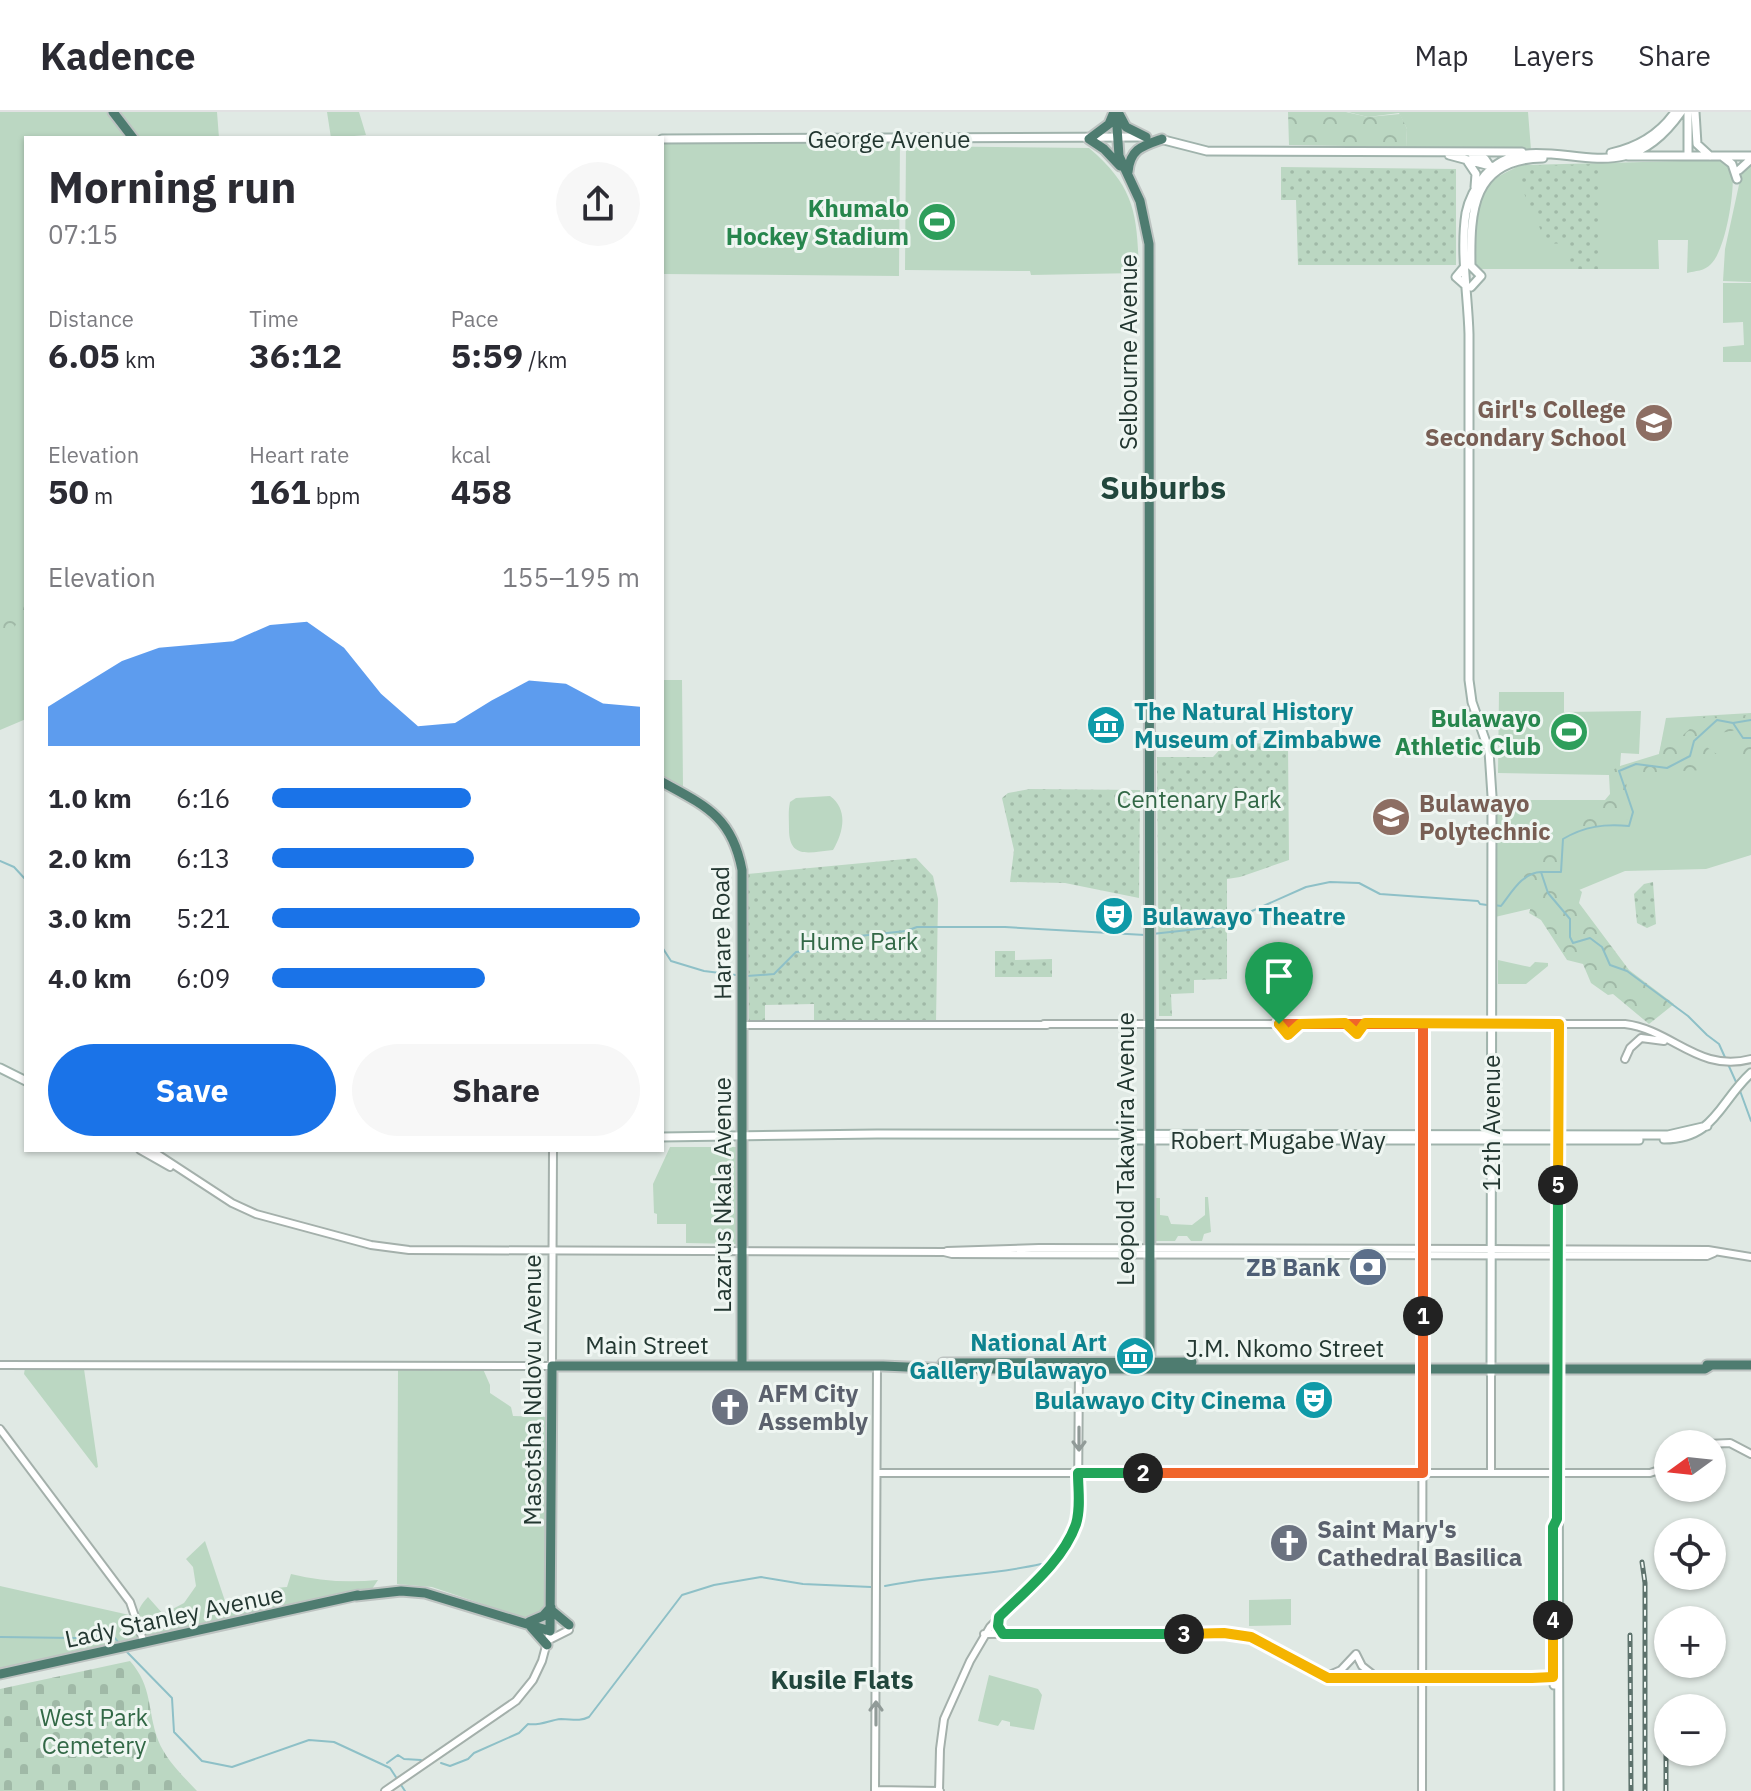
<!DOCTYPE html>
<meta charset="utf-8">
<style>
:root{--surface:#fff;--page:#f7f7f7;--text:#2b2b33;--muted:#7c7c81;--line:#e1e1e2;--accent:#1a73e8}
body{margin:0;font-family:"IBM Plex Sans",sans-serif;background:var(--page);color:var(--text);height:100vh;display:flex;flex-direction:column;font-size:30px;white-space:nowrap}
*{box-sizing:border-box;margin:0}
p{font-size:26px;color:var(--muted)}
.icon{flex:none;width:44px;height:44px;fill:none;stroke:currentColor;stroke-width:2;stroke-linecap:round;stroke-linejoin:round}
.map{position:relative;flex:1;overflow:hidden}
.sheet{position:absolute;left:24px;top:24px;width:640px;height:1016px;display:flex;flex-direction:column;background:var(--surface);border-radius:0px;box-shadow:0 2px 6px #0004}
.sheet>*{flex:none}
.needle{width:52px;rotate:255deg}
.fabs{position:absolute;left:1654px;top:1318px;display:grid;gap:16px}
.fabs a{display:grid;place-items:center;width:72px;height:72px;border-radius:50%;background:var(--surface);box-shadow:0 2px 6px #0004;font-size:40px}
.pin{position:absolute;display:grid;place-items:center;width:68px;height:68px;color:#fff;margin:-82px -34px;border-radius:50% 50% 50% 0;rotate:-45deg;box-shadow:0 0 8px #0007}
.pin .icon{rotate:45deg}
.km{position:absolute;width:40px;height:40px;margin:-20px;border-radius:50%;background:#222;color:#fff;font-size:22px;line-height:40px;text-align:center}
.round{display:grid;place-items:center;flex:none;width:84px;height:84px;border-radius:42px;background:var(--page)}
.overview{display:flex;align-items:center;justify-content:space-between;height:136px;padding:0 24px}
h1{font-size:44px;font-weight:700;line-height:60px}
.stats{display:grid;grid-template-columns:repeat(3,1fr);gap:12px;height:136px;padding:8px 24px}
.stats div{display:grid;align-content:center}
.stats b{font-size:34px;font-weight:700}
.stats small{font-size:22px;font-weight:400}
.stats p{font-size:22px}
.chart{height:224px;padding:16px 24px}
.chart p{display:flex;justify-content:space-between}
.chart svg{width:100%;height:144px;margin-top:8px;fill:var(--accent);opacity:.7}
.button{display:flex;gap:16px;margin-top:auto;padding:16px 24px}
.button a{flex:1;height:92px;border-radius:48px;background:var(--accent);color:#fff;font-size:32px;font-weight:700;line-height:92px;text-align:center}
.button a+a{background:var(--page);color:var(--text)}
ul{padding:0 24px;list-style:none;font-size:26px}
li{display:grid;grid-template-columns:128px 96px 1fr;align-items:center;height:60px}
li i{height:20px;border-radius:10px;background:var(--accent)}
header{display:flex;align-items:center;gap:48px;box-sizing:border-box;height:112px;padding:0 40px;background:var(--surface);border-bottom:2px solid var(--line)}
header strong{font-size:38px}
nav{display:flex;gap:44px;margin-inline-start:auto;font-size:28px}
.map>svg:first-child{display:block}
.green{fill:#bbd7c2}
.forest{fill:url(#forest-crowns)}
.cemetery{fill:url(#cemetery-stones)}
.park{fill:url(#park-dots)}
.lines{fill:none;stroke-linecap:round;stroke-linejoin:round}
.stream{stroke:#8ec0c7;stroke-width:2}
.tertiary-casing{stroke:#a4b0ab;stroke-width:10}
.secondary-casing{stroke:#a0b3ac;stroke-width:11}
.trunk-casing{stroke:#bdc3c1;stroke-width:13}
.tertiary{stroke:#fff;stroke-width:6}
.secondary{stroke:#fff;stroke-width:7}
.trunk{stroke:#4e7c70;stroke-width:9}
.rail-casing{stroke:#5d726c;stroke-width:5}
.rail{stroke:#eff6f2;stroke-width:2;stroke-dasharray:6;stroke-linecap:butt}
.oneway{stroke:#919b98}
.split-1-casing{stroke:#fff;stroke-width:16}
.split-2-casing{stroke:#fff;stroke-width:16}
.split-3-casing{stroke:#fff;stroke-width:16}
.split-4-casing{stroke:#fff;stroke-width:16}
.split-5-casing{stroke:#fff;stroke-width:16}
.split-6-casing{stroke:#fff;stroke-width:16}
.split-1{stroke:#f0652b;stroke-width:10}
.split-2{stroke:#f0652b;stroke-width:10}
.split-3{stroke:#22a559;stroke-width:10}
.split-4{stroke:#f5b400;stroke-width:10}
.split-5{stroke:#22a559;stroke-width:10}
.split-6{stroke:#f5b400;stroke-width:10}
.labels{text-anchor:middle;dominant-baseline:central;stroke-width:6;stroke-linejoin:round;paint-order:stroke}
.street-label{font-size:24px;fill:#233731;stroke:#eff6f2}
.leisure-label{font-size:24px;font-weight:bold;fill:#27864d;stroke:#eff6f2;text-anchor:end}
.education-label{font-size:24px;font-weight:bold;fill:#785e54;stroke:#eff6f2;text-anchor:end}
.culture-label{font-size:24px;font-weight:bold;fill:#0d838f;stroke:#eff6f2;text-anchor:start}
.park-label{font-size:24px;fill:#326846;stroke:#eff6f2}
.service-label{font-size:24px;font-weight:bold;fill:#4e5e75;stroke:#eff6f2;text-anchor:end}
.worship-label{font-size:24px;font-weight:bold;fill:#5b616d;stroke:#eff6f2;text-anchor:start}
.neighbourhood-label{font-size:26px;font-weight:bold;fill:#21463c;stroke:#eff6f2}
.district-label{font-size:32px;font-weight:bold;fill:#21463c;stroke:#eff6f2}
</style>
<header>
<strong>Kadence</strong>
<nav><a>Map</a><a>Layers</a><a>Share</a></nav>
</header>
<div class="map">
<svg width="1751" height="1679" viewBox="0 0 1751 1679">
<defs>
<pattern id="forest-crowns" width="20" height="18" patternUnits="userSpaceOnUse" patternTransform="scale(2)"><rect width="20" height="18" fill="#bbd7c2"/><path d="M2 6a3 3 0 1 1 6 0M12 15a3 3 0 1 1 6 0" fill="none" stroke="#a0b9a7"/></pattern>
<pattern id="cemetery-stones" width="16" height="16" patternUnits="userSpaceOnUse" patternTransform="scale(2)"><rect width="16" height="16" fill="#bbd7c2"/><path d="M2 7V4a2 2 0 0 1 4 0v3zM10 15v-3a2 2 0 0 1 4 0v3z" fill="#a0b9a7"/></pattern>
<pattern id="park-dots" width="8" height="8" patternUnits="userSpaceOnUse" patternTransform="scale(2)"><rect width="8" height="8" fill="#bbd7c2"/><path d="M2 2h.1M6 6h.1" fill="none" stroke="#a0b9a7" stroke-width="1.8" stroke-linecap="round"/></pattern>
</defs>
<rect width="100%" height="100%" fill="#e0e9e4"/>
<path class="green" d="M0 0H108L129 26H26V607L0 618Z
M120 0H217L219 26H140Z
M327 0H359L366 23 331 26Z
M1348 0H1528L1531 38 1406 35 1407 17 1399 1 1368 5Z
M900 28 899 164 662 162V32Z
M906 34 1089 36C1136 76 1137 103 1139 161L1031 163 1030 159 905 158Z
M1722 48 1732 55C1736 74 1726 138 1711 152 1705 159 1695 159 1687 161L1688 128H1658L1659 157H1477L1473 154C1474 126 1470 91 1493 69 1500 62 1512 58 1520 53Z
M1751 50V170L1723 169 1725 137 1742 59Z
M1723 171H1751V250H1723V235L1744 233 1743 210 1723 211Z
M662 568H682L683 677 662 664Z
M1499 580H1564V600L1641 599 1639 642 1621 641 1620 654 1659 642 1666 606 1751 601V743L1706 757 1625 759 1538 795 1495 805V688H1605L1610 682 1609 663 1498 661Z
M830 684C849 698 843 721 833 738 810 740 789 748 789 717 789 708 788 699 790 690L796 686Z
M1498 848 1530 855 1535 850 1548 851V854L1526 872H1498Z
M670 1035H736V1132L686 1131V1112H657V1102L654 1101 653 1072Z
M1205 1085H1208L1211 1120 1204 1122 1202 1129H1191L1187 1124H1178L1175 1129H1156V1086H1160V1103L1168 1104 1171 1112 1192 1113 1205 1103Z
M25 1256 84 1257 98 1355 96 1356 24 1262Z
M483 1257 490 1273V1281L511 1295 513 1304 550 1305 548 1494 545 1501 530 1508 432 1475 397 1472 398 1258Z
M205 1429 225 1489 271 1481 275 1476 287 1475 291 1462C319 1469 348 1471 378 1468L372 1477 354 1483 148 1527 144 1524C138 1505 133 1501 148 1485L163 1502 184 1491 196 1474 193 1455 186 1447Z
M0 1474 134 1504 141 1529 0 1559Z
M1291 1487V1513L1249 1514V1488Z
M989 1563 1038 1577 1042 1583 1034 1618 1010 1614V1610L1002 1608 998 1614 978 1609Z"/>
<path class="forest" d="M1288 0H1346L1368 5 1400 2 1407 17 1406 35 1289 33Z
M14 484 26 487V508L18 509 11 521 13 534 8 535C3 524 2 512 4 500L10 495Z
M1751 603V611L1732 619 1707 623 1701 631 1718 643 1751 634V642C1737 653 1693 662 1676 658L1677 663 1691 669 1688 677 1681 675 1671 665 1658 669 1637 659 1626 667 1629 706C1621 711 1590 721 1581 719L1579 722 1573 708 1582 703 1598 707 1600 702 1598 697 1585 693 1580 689H1606L1611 683V658L1659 643 1667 606H1674L1683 623 1692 615 1693 605Z
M1521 730 1533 743H1565V761L1547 763 1552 778 1571 770 1582 780 1579 791 1629 858 1674 892 1649 912 1613 882 1608 883 1591 871 1583 852 1567 848 1541 808 1529 801 1534 785 1518 754Z"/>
<path class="cemetery" d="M130 1549C153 1575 147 1598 158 1628 166 1648 182 1663 197 1679H0V1577Z"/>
<path class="park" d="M1600 52 1601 157H1570V131L1547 132 1518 68 1524 54Z
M1281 55 1456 57V153H1298L1296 88H1281Z
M1239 631 1288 632 1289 748 1240 765 1227 767V867L1194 868V881L1171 882 1172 904H1159L1157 645H1213L1223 634Z
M1030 677 1140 678 1139 786 1065 771 1010 770 1014 738 1002 686 1008 681Z
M916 746 933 764 938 787 936 911 814 910V892L765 893V911H749L747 762Z
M1653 770 1656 812 1647 816 1637 811 1634 782 1644 772Z
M995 839H1015V848L1052 847V865H995Z"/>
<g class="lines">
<path class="stream" d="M1733 611 1751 608
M0 749 14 755 26 768
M1541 760H1561L1563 727C1585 714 1604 712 1629 714L1633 700 1619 659 1636 652 1667 656 1690 644 1694 629 1717 608 1733 611 1743 626H1751
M1494 793 1501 794C1512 780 1522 761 1541 760L1548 781 1570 807V825L1573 831 1590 826 1602 835 1610 853 1627 859 1688 904 1707 923 1719 932 1736 970
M1152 822 1216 815 1306 775 1330 770 1359 771 1380 782 1478 789 1480 792 1487 793
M662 835 671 849 704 859 736 863
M747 864 774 862 796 840 825 838 859 824 906 819 917 815H1005L1145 823
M1739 976 1751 1009
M885 1474C937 1463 989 1464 1041 1452
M0 1525 75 1526 103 1524 115 1526 119 1531
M126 1539 172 1586 174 1620 202 1649 232 1655 309 1628 334 1630 390 1656 405 1679
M387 1651 398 1643 404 1647 421 1648
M441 1651 450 1654 468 1647 474 1641 519 1621 528 1612C541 1614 549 1608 561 1607 572 1607 579 1610 589 1605L682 1483 714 1473 761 1465 803 1472 871 1475"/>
<g class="tertiary-casing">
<path id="tertiary" d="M1044 912H1625C1673 918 1698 961 1751 947
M1279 912 1288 923 1300 912
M1346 912 1357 922 1365 911
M743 913H1047
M1625 947 1630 936 1641 926 1664 929
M140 1038 170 1055
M151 1038 232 1091 256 1102 371 1133 409 1138 944 1140 952 1142 1707 1144 1714 1141
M947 1139 1039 1136 1491 1137 1708 1138 1751 1145
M1558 1252 1559 912
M0 1253 552 1254 553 1038
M1491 1262V1361
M0 1317 130 1490 144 1531
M1707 1332 1730 1331 1751 1342
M877 1361H1650L1668 1355
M984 1522 1224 1521 1255 1527 1328 1566 1557 1564
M549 1528 569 1518
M1327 1564 1341 1558 1356 1542 1362 1554 1376 1565
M875 1678 940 1679
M385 1679 516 1589 533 1568 542 1549 550 1519
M875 1679 877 1254
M939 1679 940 1637 944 1607 970 1549 990 1515 1043 1461 1062 1436 1075 1414 1078 1387 1079 1254
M1422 1679 1423 912"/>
</g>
<g class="secondary-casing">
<path id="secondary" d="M1688 0V44
M1695 0 1697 32 1710 44
M662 27 1144 25
M1160 27 1207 39 1522 40
M1611 41C1638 35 1659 23 1675 0
M1472 42 1485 47 1491 56
M1449 43 1494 55
M1628 44H1751
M1723 45 1732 52 1737 67
M1468 50 1476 62 1475 75
M1739 58 1751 47
M1471 154C1470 99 1472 47 1543 46
M1465 173 1456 165 1466 153
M1471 175 1481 164 1471 154
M0 956 26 969
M662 1025 877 1022 1668 1023 1707 1014
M1664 1027C1715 1027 1719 990 1751 961
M1132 1028H1639
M1558 1252 1559 1679
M1491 1262 1492 684 1489 639 1472 590 1469 568V222C1468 183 1460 140 1466 101 1469 86 1476 74 1485 63 1521 21 1578 55 1624 44 1649 38 1667 20 1681 0
M1553 1461 1554 1573"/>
</g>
<g class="trunk-casing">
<path id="trunk" d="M113 0 133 26
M1114 0 1109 12 1089 27 1104 37 1120 54
M1116 0 1119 44 1140 89 1149 132 1150 1257
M1118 0 1126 15 1146 25
M1128 60C1130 37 1142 34 1162 27
M662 670C706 694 732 705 742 758V1253
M943 1251 1192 1250
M1707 1253H1751
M356 1484 401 1479 425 1481 550 1519 552 1254H883L954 1257H1705L1710 1254
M551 1498 569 1513
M529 1510 543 1504 551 1495
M531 1515 547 1533
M0 1562 358 1483"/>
</g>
<use href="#tertiary" class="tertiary"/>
<use href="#secondary" class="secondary"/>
<use href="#trunk" class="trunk"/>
<g class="rail-casing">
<path id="rail" d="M1642 1450 1645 1471V1679
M1630 1523 1631 1679
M1666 1679V1619"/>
</g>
<use href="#rail" class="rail"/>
</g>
<defs><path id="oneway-shaft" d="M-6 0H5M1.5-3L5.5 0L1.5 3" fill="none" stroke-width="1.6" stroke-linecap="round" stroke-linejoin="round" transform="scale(2)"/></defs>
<g class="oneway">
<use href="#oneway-shaft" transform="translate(1079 1327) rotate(90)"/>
<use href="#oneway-shaft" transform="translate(876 1601) rotate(-90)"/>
</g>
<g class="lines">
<g class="split-1-casing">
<path id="split-1" d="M1279 912H1423V1204"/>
</g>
<g class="split-2-casing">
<path id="split-2" d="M1143 1361H1423V1204"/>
</g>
<g class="split-3-casing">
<path id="split-3" d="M1143 1361H1078C1078 1377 1081 1396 1076 1412 1063 1449 1026 1478 999 1505L998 1514 1003 1522H1184"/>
</g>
<g class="split-4-casing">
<path id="split-4" d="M1184 1522 1224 1521 1251 1525 1328 1566H1532L1553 1565V1508"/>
</g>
<g class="split-5-casing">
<path id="split-5" d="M1553 1508V1415L1557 1407 1558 1073"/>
</g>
<g class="split-6-casing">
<path id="split-6" d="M1279 912 1288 923 1300 912 1345 911 1357 922 1365 911 1559 912 1558 1073"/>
</g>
<use href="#split-1" class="split-1"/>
<use href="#split-2" class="split-2"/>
<use href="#split-3" class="split-3"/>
<use href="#split-4" class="split-4"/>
<use href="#split-5" class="split-5"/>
<use href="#split-6" class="split-6"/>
</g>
<defs>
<g id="stadium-disc" transform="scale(2)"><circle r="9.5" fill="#2e9e5b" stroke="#eff6f2"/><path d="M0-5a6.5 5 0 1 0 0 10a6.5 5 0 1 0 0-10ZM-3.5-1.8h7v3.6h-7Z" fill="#fff"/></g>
<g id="university-disc" transform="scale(2)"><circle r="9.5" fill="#8d6e63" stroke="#eff6f2"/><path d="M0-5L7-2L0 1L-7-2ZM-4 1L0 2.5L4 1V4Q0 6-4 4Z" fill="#fff"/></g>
<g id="museum-disc" transform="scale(2)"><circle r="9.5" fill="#0f9aa8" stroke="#eff6f2"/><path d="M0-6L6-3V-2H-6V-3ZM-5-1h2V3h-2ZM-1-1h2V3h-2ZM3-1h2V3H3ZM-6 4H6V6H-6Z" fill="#fff"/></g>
<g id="theatre-disc" transform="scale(2)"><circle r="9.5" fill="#0f9aa8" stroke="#eff6f2"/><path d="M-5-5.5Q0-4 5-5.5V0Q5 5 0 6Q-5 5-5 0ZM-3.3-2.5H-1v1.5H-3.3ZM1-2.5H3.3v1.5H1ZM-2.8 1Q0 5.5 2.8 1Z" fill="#fff"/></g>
<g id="bank-disc" transform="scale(2)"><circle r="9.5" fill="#5c6f8a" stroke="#eff6f2"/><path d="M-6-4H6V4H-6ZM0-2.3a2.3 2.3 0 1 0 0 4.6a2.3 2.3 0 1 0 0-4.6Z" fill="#fff"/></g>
<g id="church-disc" transform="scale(2)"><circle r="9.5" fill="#6b7280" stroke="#eff6f2"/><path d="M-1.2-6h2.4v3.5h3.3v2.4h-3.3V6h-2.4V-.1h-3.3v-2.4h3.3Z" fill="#fff"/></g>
</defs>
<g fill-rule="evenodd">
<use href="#stadium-disc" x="937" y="110"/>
<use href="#university-disc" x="1654" y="311"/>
<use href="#museum-disc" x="1106" y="613"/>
<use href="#stadium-disc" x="1569" y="620"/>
<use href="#university-disc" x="1391" y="705"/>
<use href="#theatre-disc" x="1114" y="804"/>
<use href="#bank-disc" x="1368" y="1155"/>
<use href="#museum-disc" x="1135" y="1244"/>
<use href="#theatre-disc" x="1314" y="1288"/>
<use href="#church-disc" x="730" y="1295"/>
<use href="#church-disc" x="1289" y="1431"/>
</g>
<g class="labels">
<g class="street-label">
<text x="889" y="27">George Avenue</text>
<text transform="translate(1128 240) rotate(-90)">Selbourne Avenue</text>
<text transform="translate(721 821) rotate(-91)">Harare Road</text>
<text transform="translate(1491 1011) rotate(-90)">12th Avenue</text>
<text x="1278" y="1028">Robert Mugabe Way</text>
<text transform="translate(1125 1037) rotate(-90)">Leopold Takawira Avenue</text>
<text transform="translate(722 1083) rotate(-90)">Lazarus Nkala Avenue</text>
<text x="647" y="1233">Main Street</text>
<text x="1285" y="1236">J.M. Nkomo Street</text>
<text transform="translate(532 1278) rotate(-90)">Masotsha Ndlovu Avenue</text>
<text transform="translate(174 1504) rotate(-12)">Lady Stanley Avenue</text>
</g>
<g class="leisure-label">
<text x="909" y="96">Khumalo<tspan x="909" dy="28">Hockey Stadium</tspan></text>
<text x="1541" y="606">Bulawayo<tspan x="1541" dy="28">Athletic Club</tspan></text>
</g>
<g class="education-label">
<text x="1626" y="297">Girl's College<tspan x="1626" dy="28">Secondary School</tspan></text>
<text x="1419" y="691" text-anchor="start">Bulawayo<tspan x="1419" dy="28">Polytechnic</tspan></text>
</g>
<g class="culture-label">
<text x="1134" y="599">The Natural History<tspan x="1134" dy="28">Museum of Zimbabwe</tspan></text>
<text x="1142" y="804">Bulawayo Theatre</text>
<text x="1107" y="1230" text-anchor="end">National Art<tspan x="1107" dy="28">Gallery Bulawayo</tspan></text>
<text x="1286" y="1288" text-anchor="end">Bulawayo City Cinema</text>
</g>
<g class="park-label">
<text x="1199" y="687">Centenary Park</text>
<text x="859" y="829">Hume Park</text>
<text x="94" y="1605">West Park<tspan x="94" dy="28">Cemetery</tspan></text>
</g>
<g class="service-label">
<text x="1340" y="1155">ZB Bank</text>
</g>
<g class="worship-label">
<text x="758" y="1281">AFM City<tspan x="758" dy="28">Assembly</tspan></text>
<text x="1317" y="1417">Saint Mary's<tspan x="1317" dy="28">Cathedral Basilica</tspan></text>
</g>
<g class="neighbourhood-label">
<text x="842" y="1567">Kusile Flats</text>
</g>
<g class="district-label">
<text x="1163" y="375">Suburbs</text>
</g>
</g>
</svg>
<div class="fabs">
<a><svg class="needle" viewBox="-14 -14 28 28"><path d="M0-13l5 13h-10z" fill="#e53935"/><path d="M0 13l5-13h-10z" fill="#7c7c81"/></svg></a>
<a><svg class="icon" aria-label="locate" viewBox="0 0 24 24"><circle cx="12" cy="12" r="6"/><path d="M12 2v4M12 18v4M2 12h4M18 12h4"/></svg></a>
<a>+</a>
<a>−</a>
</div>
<div class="pin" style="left:1279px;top:912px;background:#1e9e55"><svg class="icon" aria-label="arrive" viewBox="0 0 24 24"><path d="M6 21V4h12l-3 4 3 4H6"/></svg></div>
<b class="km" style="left:1423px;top:1204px">1</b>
<b class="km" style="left:1143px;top:1361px">2</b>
<b class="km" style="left:1184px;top:1522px">3</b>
<b class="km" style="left:1553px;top:1508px">4</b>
<b class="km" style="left:1558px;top:1073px">5</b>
<section class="sheet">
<div class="overview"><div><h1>Morning run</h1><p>07:15</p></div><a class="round"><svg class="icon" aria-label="share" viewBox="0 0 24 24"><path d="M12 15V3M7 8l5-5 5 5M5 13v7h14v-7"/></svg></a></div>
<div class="stats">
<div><p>Distance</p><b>6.05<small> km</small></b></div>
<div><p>Time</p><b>36:12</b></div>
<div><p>Pace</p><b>5:59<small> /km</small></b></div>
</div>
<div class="stats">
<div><p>Elevation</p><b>50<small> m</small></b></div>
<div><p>Heart rate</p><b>161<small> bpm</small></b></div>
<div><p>kcal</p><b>458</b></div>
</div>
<div class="chart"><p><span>Elevation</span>155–195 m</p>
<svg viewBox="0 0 160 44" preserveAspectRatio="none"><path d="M0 44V32L10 25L20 18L30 14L40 13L50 12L60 7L70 6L80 14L90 28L100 38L110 37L120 30L130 24L140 25L150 31L160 32V44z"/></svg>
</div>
<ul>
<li><b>1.0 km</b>6:16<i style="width:54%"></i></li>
<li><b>2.0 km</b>6:13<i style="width:55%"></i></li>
<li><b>3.0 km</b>5:21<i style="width:100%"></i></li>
<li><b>4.0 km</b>6:09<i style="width:58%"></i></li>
</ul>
<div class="button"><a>Save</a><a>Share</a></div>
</section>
</div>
